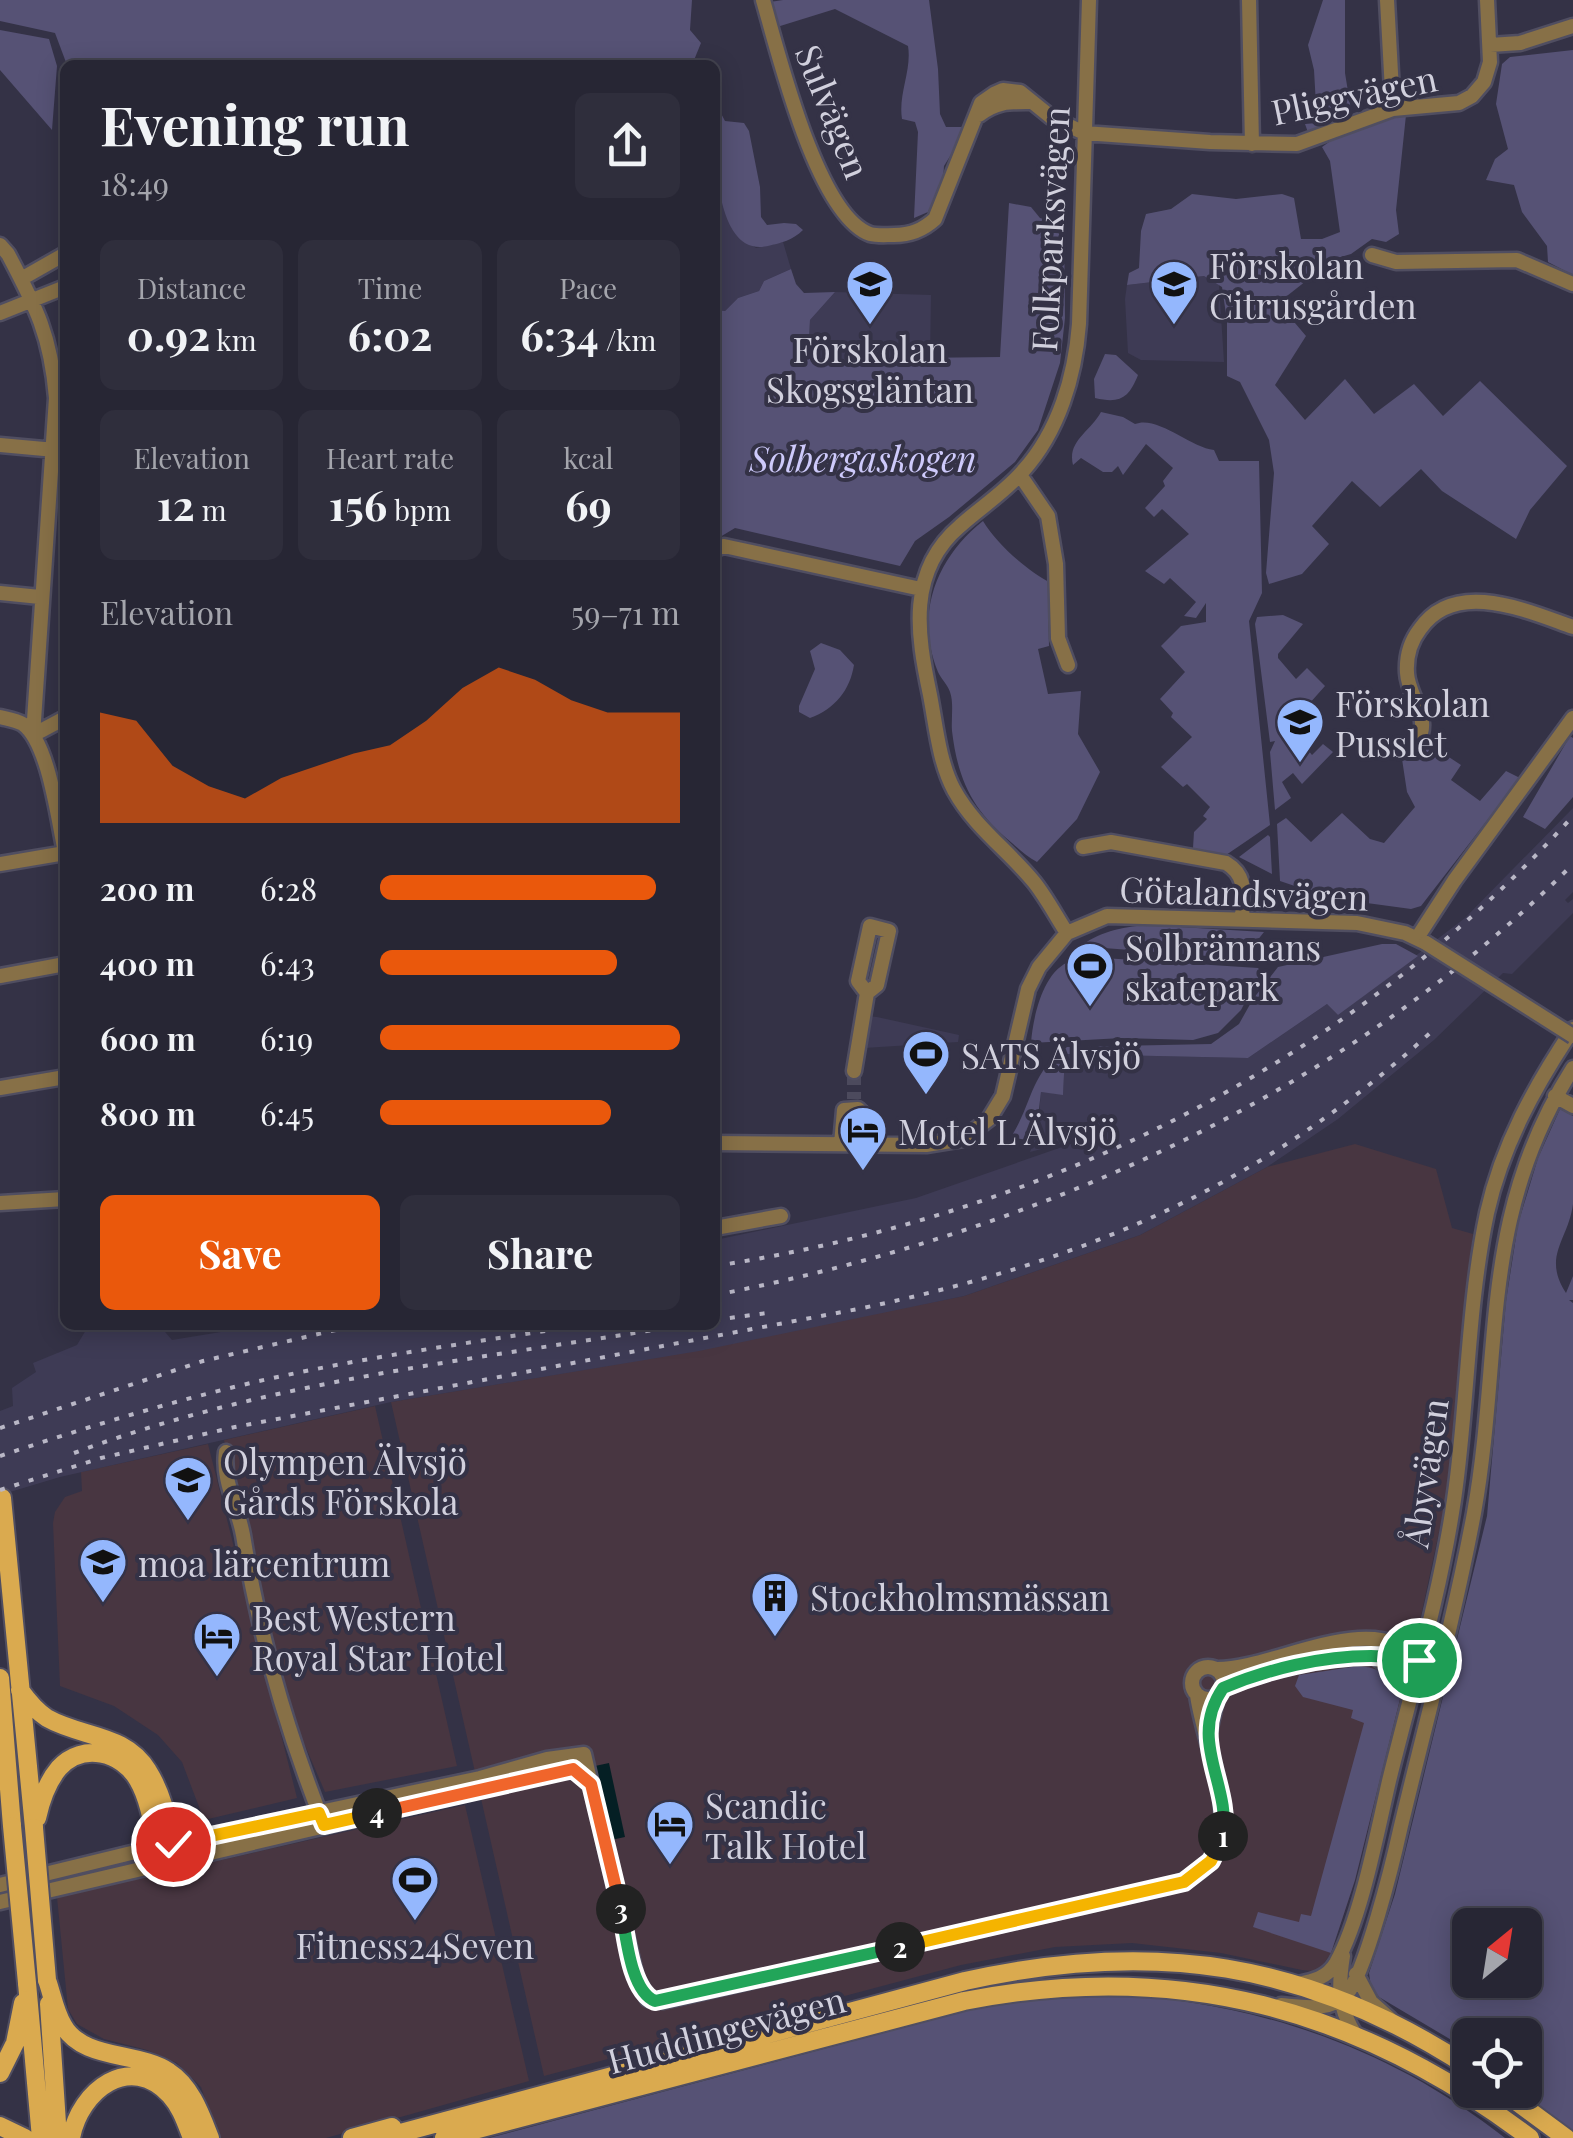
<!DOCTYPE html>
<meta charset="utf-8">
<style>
:root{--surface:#272634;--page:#2f2e3c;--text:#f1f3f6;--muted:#a4a5ac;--line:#43434f;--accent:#ea580c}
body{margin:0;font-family:"Playfair Display",serif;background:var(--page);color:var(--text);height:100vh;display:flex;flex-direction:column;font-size:38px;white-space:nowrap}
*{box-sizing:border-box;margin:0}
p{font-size:32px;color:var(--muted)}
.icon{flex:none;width:55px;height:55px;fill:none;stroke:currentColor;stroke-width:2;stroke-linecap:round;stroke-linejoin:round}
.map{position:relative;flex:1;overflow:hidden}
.details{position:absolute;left:60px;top:60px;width:660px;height:1270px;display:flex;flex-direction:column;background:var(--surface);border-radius:15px;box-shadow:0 5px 25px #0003,0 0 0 2px var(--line)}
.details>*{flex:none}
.needle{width:65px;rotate:30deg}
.buttons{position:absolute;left:1452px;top:1908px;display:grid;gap:20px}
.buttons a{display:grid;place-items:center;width:90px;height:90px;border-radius:15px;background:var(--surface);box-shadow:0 5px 25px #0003,0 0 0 2px var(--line);font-size:50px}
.pin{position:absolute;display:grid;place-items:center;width:85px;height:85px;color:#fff;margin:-42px;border:5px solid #fff;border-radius:50%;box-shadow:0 2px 10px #0007}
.km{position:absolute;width:50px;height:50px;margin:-25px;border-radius:50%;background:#222;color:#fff;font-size:28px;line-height:50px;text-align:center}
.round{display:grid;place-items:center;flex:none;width:105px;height:105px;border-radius:15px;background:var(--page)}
.overview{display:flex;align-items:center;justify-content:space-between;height:170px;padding:0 40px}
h1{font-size:55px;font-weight:700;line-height:75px}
.metrics{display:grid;grid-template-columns:repeat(3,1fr);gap:15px;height:170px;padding:10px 40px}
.metrics div{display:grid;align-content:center;border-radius:15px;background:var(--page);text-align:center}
.metrics b{font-size:42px;font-weight:700}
.metrics small{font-size:28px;font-weight:400}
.metrics p{font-size:28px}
.chart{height:280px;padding:20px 40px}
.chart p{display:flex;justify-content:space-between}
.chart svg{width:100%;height:180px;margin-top:10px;fill:var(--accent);opacity:.7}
.primary-button{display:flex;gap:20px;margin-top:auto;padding:20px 40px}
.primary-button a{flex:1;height:115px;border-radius:15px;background:var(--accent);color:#fff;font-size:40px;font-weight:700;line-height:115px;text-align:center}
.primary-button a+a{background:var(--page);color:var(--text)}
ul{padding:0 40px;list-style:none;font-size:32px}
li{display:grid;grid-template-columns:160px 120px 1fr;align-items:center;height:75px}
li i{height:25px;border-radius:12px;background:var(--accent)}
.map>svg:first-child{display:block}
.commercial{fill:#483641}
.built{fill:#3e3b55}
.green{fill:#565275;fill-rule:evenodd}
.water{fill:#051f24}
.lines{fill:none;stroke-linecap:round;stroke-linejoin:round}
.minor-tunnel{stroke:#4c4a5d;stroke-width:14;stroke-dasharray:14 7;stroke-linecap:butt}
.minor-casing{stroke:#504e61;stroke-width:19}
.major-casing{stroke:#504e61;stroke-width:22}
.minor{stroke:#877047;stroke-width:14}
.major{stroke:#daaa4f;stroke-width:18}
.rail{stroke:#b9b7c6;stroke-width:4;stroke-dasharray:5 10;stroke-linecap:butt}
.minor-bridge-casing{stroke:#504e61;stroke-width:19;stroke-linecap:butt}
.major-bridge-casing{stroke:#504e61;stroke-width:22;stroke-linecap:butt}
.minor-bridge{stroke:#877047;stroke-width:14}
.major-bridge{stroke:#daaa4f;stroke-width:18}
.split-1-casing{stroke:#fff;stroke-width:20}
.split-2-casing{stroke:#fff;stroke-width:20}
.split-3-casing{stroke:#fff;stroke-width:20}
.split-4-casing{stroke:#fff;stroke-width:20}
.split-5-casing{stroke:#fff;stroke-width:20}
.split-1{stroke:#22a559;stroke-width:12}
.split-2{stroke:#f5b400;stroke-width:12}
.split-3{stroke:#22a559;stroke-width:12}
.split-4{stroke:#f0652b;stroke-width:12}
.split-5{stroke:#f5b400;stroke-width:12}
.labels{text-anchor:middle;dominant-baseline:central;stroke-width:8;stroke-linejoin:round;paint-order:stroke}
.street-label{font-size:35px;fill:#d1d0dd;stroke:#343246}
.poi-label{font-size:35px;fill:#d1d0dd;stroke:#343246;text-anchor:start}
.park-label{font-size:35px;font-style:italic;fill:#cecafb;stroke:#343246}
</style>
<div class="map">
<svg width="1573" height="2138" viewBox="0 0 1573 2138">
<rect width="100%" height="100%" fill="#343246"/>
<path class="commercial" d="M1355 1144 1436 1169 1452 1228 1473 1234 1445 1504 1421 1616 1355 1880 1331 1953 1322 1966 1313 1971 1302 1970 1221 1953 1132 1943 1055 1947 961 1965 544 2076 391 1402 630 1362 964 1296 1140 1235 1267 1167Z
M375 1406 457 1766 325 1792 282 1692 224 1440Z
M208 1444 297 1798 204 1820 182 1762 158 1735 114 1706 60 1686 53 1523 55 1512 65 1497 82 1491 81 1472Z
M465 1805 529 2081 326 2138H219L201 2087 177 2063 147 2050 104 2039 77 2024 68 2009 57 1897Z"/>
<path class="built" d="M715 174 720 197 736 233 756 248 783 242 791 269 764 281 759 291 738 298 725 311 715 310Z
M1204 276 1219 285 1224 362 1141 360 1128 353 1125 299 1127 285Z
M835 292 931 295 930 359H827L807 353 810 320Z
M1573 808V892L1565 900 1568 903 1573 899V913L1512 974 1503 973 1434 1040 1338 1119 1267 1167 1140 1235 964 1296 699 1351 391 1402 60 1477 0 1495V1411L13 1406 12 1388 36 1372 33 1363 77 1345 89 1325H159L172 1340 263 1325H715V1240L916 1198 1088 1138 1091 1136 1030 1152 1035 1139 1026 1140 1025 1132 1038 1125 1041 1092 1063 1094 1065 1054 1248 1058 1327 1004 1338 1015 1465 918Z
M867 1016 877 1017 959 1035 958 1042 864 1048Z"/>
<path class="green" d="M0 0H692L690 30 701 43 692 65H67L55 33 0 21Z
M783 0H929L938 69 940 114 946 127H968L944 166 943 180 928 212 914 218 918 132 915 122 902 119C898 94 912 70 908 46L835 9 777 27 770 2Z
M1323 0H1345V73L1351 110 1310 138 1305 124 1317 123 1314 70 1308 45Z
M0 30 49 39 57 66 52 130 0 70Z
M1573 50V275L1548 262 1547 246 1522 212 1514 185 1486 180 1495 159 1508 149 1496 104 1502 64 1510 57Z
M715 102 725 121 744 123 749 131 760 187 761 217 767 225 784 223 796 224 803 230C793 240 781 243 768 246 710 259 715 135 715 102Z
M1406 115 1396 210 1399 234 1386 242 1372 239 1351 254 1334 259 1278 303 1306 336 1275 385 1305 420 1345 379 1374 414 1414 384 1443 416 1480 381 1567 466 1530 510 1516 539 1442 491 1421 469 1380 507 1352 481 1312 526 1329 544 1302 574 1269 584 1266 573 1274 473 1269 440 1240 382 1227 376V321L1222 287 1204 276 1127 285 1129 273 1139 268 1141 231 1146 214 1171 209 1192 194 1236 199 1282 194 1294 198 1301 239H1322L1340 232 1330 161 1322 147 1353 125Z
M1009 203 1031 207 1040 218 1058 224 1064 220 1065 318 1060 363 1038 430 1015 462 949 517 915 541 900 566 735 528 715 540V310L725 311 738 298 759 291 764 281 791 269 796 284 804 293 835 292 810 320 808 354 827 359 1000 357Z
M1105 354 1116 355 1138 375C1129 398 1120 404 1095 398L1094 379Z
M1101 412 1123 417 1135 424C1157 415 1190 447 1214 450L1219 461H1259L1262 593 1249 621 1270 825 1226 855 1193 848 1194 832 1207 819 1203 816 1210 807 1187 784 1183 787 1161 767 1192 737 1171 717 1173 713 1160 699 1185 672 1161 646 1181 626 1206 622V603L1196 618 1184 616 1196 602 1170 578 1164 584 1145 571 1189 534 1162 509 1154 517 1145 508 1165 486 1163 481 1173 468 1146 444 1123 475 1118 466 1112 472H1103L1081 458 1073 465C1067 441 1090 432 1101 412Z
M983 521C997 544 1027 571 1051 583L1048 601 1049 646 1038 649 1048 694 1081 691 1078 734 1100 772 1077 819 1037 862C1027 857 1020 850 1012 843 973 811 958 781 952 731 951 719 954 703 950 692 948 685 941 679 938 672 914 614 937 557 983 521Z
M1283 615 1303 624 1278 654V658L1296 679 1307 668 1325 686 1301 713 1305 718 1295 729V734L1312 755 1323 744 1333 752 1302 784 1293 773 1282 782 1291 798 1275 810 1270 752 1275 741 1270 742 1255 624 1257 617Z
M821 643 840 650 854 665C850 690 835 709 810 718L799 712V706L815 669 810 651Z
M1570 736 1573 738V797L1545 829 1523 817Z
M1423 740 1461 765 1451 780 1480 801 1506 771 1520 778 1421 906 1411 909 1330 898 1280 881 1277 824 1286 818 1311 842 1342 813 1370 839 1384 843 1415 807 1407 792 1402 759Z
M1268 835 1270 837 1272 874 1239 857Z
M1146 925 1264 932 1245 956 1234 958 1104 948 1080 953 1079 948C1097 932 1122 927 1146 925Z
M1382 944H1396L1418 956 1338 1015 1327 1004 1248 1058 1065 1054 1063 1095 1041 1092 1037 1125 1025 1132 1026 1140 1011 1137C1033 1103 1029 1074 1067 1047L1211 1044 1239 1024 1253 999 1278 967Z
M1103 958 1258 968 1261 972 1241 1010 1218 1033 1193 1040 1122 1038 1031 1043C1033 1017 1043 970 1071 961 1081 958 1093 958 1103 958Z
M1560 1109 1573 1116C1573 1144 1573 1175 1573 1204 1568 1241 1542 1256 1566 1293L1573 1276V1300H1569L1573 1303V2132L1520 2090H1525V2035H1470V2051L1379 1997 1371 1987 1369 1973 1395 1894 1487 1516 1506 1301 1518 1224 1538 1158ZM1470 1925H1525V1980H1470Z
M1358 1666C1380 1668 1392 1674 1401 1695L1355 1880 1331 1953 1253 1927 1258 1912 1299 1922 1301 1914 1311 1916 1364 1723 1351 1718 1353 1710 1303 1697 1295 1686 1299 1675Z
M1110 1994C1257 2002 1389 2047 1505 2138H489L977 2008 1048 1997Z"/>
<path class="water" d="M609 1763 625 1837 611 1840 595 1766Z"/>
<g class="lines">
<path class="minor-tunnel" d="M854 1071V1099"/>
<g class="minor-casing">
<path id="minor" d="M763 0C778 52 817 215 870 234 878 236 886 235 894 235 911 235 923 230 935 219L981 103 994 94 1003 90 1020 92 1051 117 1084 133 1210 142 1297 144 1393 109 1459 103 1472 96 1484 82 1490 62 1487 0
M1249 0 1252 144
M1387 0 1393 109
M1490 45 1520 43 1573 26
M979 115C997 101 1010 102 1032 102
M0 245 8 254C36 307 51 336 56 398L33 735
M1372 255 1396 262 1517 260 1573 284
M21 279 65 254
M0 313 65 287
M0 445 55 450
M1020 475 1048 516 1056 564 1058 638 1068 665
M715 549 724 546 921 589
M0 593 40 597
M0 717C8 719 16 720 23 724 49 743 58 821 65 852
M1421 733C1427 713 1408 694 1407 673 1406 657 1410 642 1420 629 1455 578 1527 611 1573 627
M33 735 65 718
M1083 847 1111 842 1226 863C1248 876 1243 895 1242 918
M0 864 65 853
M1067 933C1056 916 1046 897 1034 882 1008 850 975 828 954 790 939 762 936 726 930 695 917 634 907 571 960 526 981 507 1005 492 1023 471 1059 431 1075 376 1079 324L1089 0
M1417 938 1454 881 1573 718
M0 976 65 964
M854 1071 867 993 877 985 889 931 870 926 858 981 867 993
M0 1088 65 1077
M1555 1096 1573 1106
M715 1143 926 1145 963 1139 989 1119 1003 1096 1028 989 1039 967 1067 933 1107 916 1357 923 1405 933 1426 943
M841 1144 844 1110 858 1109 866 1117 865 1144
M0 1203 65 1199
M715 1228 781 1216
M226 1452C222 1481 238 1507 243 1535 259 1635 285 1726 322 1820
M1377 1658 1402 1678 1411 1694
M1192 1683a16 16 0 1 1 32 0a16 16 0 1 1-32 0Z
M1216 1669C1274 1670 1370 1608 1419 1659
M1223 1688C1289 1661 1370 1646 1440 1665
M1208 1737 1217 1696
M0 1885 156 1847 480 1778 547 1759 584 1754 636 1977 648 1999 663 2001 1169 1886C1263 1859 1206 1761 1197 1695
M0 1902 565 1770 578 1772 591 1783
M1343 1956C1338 1987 1338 2008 1356 2036
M1356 1974 1371 2002 1390 2019
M1298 1984C1313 1981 1327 1978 1336 1963 1361 1919 1377 1833 1389 1781 1412 1688 1440 1595 1454 1500 1468 1405 1467 1308 1487 1213 1502 1145 1535 1086 1573 1029
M1281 2005C1303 2007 1329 2012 1346 1995 1365 1975 1393 1862 1400 1830 1425 1725 1454 1620 1474 1513 1503 1351 1478 1217 1573 1068"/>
</g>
<g class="major-casing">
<path id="major" d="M2 1498 34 1828
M0 1678 12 1826
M20 1690C28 1701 36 1711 47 1718 82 1738 125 1733 148 1771 164 1796 170 1831 177 1859
M37 1818C41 1800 47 1782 59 1768 83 1742 122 1752 138 1780 152 1804 154 1837 160 1863
M47 1980C52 1994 55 2012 63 2025 83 2061 138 2051 169 2072 191 2086 201 2115 210 2138
M27 1983 41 2138
M49 2004 58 2138
M0 2073 15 2043 23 2003
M1501 2090 1566 2138
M0 2126 25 2138
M71 2138C80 2090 130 2052 170 2095 181 2107 186 2123 192 2138
M352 2138 392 2127
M382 2138 965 1981C1153 1939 1307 1961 1470 2068
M444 2138 964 2001C1177 1959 1358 2008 1530 2138"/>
</g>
<use href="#minor" class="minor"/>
<use href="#major" class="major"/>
<path class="rail" d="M715 1266C1048 1214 1345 1066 1573 816
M715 1295C1036 1233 1340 1097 1573 864
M715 1320 767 1313
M0 1428 203 1361 357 1325
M74 1453C270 1380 480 1359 684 1325
M0 1456C84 1428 169 1402 255 1382 364 1357 475 1342 584 1325
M0 1490 101 1458 235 1427 858 1309C1083 1262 1258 1189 1430 1033"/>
<g class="minor-bridge-casing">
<path id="minor-bridge" d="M1426 943 1573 1036"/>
</g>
<g class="major-bridge-casing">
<path id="major-bridge" d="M12 1826 27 1983
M34 1828 47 1980"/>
</g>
<use href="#minor-bridge" class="minor-bridge"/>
<use href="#major-bridge" class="major-bridge"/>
</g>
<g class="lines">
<g class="split-1-casing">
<path id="split-1" d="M1223 1836C1231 1783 1187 1741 1223 1688 1268 1669 1322 1656 1371 1656 1387 1656 1403 1659 1419 1660"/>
</g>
<g class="split-2-casing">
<path id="split-2" d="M900 1947 1184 1882 1211 1861 1223 1836"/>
</g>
<g class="split-3-casing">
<path id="split-3" d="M621 1909C626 1934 630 1991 655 2001L900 1947"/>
</g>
<g class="split-4-casing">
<path id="split-4" d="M377 1813 573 1769 591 1784 621 1909"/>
</g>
<g class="split-5-casing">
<path id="split-5" d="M173 1844 319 1813 324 1825 377 1813"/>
</g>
<use href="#split-1" class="split-1"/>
<use href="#split-2" class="split-2"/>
<use href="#split-3" class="split-3"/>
<use href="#split-4" class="split-4"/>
<use href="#split-5" class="split-5"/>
</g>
<defs>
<g id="school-pin" transform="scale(2.5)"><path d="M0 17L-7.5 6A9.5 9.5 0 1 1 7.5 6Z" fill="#94b7fd" stroke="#343246"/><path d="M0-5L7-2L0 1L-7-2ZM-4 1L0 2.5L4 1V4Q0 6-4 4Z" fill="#111"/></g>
<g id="stadium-pin" transform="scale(2.5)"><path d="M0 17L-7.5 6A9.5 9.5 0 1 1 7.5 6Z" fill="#94b7fd" stroke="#343246"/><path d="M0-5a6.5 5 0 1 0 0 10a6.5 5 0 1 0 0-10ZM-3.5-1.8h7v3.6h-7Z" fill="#111"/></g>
<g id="hotel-pin" transform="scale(2.5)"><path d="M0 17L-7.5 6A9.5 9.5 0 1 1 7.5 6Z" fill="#94b7fd" stroke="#343246"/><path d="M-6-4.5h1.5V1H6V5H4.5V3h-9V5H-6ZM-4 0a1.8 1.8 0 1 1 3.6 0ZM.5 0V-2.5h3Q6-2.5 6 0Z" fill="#111"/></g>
<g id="university-pin" transform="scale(2.5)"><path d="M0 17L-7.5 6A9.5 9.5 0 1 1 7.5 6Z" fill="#94b7fd" stroke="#343246"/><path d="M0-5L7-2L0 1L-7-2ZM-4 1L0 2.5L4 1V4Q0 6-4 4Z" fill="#111"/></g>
<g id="building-pin" transform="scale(2.5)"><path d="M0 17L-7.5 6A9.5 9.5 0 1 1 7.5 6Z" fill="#94b7fd" stroke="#343246"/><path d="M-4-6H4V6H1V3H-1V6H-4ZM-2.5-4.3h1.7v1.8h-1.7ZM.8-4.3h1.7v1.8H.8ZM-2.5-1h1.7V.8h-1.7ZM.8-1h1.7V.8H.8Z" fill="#111"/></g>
</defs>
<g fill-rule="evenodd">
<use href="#school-pin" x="870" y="284"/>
<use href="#school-pin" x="1174" y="284"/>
<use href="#school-pin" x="1300" y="722"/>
<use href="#stadium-pin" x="1090" y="966"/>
<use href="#stadium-pin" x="926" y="1054"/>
<use href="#hotel-pin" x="863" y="1130"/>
<use href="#school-pin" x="188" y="1480"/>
<use href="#university-pin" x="103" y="1562"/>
<use href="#building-pin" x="775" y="1596"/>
<use href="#hotel-pin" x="217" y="1636"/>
<use href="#hotel-pin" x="670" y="1824"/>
<use href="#stadium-pin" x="415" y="1880"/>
</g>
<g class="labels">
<g class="street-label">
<text transform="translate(1354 94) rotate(-12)">Pliggvägen</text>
<text transform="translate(834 111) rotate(68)">Sulvägen</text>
<text transform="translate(1049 229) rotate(-87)">Folkparksvägen</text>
<text transform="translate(1244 892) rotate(2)">Götalandsvägen</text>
<text transform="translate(1424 1473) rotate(-82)">Åbyvägen</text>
<text transform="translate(726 2029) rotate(-15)">Huddingevägen</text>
</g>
<g class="poi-label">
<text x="1209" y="264">Förskolan<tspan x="1209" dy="40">Citrusgården</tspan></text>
<text x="870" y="348" text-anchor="middle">Förskolan<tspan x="870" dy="40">Skogsgläntan</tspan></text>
<text x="1335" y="702">Förskolan<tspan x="1335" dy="40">Pusslet</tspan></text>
<text x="1125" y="946">Solbrännans<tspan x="1125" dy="40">skatepark</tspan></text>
<text x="961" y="1054">SATS Älvsjö</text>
<text x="898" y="1130">Motel L Älvsjö</text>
<text x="223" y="1460">Olympen Älvsjö<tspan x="223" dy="40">Gårds Förskola</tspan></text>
<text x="138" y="1562">moa lärcentrum</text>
<text x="810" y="1596">Stockholmsmässan</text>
<text x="252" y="1616">Best Western<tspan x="252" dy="40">Royal Star Hotel</tspan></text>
<text x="705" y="1804">Scandic<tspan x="705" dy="40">Talk Hotel</tspan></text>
<text x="415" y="1944" text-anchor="middle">Fitness24Seven</text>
</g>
<g class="park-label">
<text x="863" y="457">Solbergaskogen</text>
</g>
</g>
</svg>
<div class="buttons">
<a><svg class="needle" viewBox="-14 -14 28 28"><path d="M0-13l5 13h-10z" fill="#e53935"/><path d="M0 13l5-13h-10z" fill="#a4a5ac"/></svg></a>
<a><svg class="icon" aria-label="locate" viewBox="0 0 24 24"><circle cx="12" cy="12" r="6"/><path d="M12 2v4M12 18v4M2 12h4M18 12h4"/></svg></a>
</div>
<div class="pin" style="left:1419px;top:1660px;background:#1e9e55"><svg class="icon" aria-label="arrive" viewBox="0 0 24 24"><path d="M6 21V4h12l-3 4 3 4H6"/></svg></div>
<div class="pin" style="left:173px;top:1844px;background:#d93025"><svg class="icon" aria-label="check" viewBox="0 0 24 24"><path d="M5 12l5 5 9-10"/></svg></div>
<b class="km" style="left:1223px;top:1836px">1</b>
<b class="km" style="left:900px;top:1947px">2</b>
<b class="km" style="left:621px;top:1909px">3</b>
<b class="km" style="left:377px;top:1813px">4</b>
<section class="details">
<div class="overview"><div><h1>Evening run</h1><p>18:49</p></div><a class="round"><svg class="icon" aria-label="share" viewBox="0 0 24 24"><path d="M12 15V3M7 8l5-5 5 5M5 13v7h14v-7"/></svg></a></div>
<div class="metrics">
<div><p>Distance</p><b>0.92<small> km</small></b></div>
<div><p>Time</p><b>6:02</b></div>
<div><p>Pace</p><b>6:34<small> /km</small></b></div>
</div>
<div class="metrics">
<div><p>Elevation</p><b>12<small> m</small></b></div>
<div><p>Heart rate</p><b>156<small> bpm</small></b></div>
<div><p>kcal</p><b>69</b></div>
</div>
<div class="chart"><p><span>Elevation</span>59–71 m</p>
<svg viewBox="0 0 160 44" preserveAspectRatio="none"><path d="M0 44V17L10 19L20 30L30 35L40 38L50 33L60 30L70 27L80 25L90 19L100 11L110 6L120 9L130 14L140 17L150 17L160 17V44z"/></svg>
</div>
<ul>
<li><b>200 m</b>6:28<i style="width:92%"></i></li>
<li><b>400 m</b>6:43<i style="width:79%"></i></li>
<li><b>600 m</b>6:19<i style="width:100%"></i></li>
<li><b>800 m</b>6:45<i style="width:77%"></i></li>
</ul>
<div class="primary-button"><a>Save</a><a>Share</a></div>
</section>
</div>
